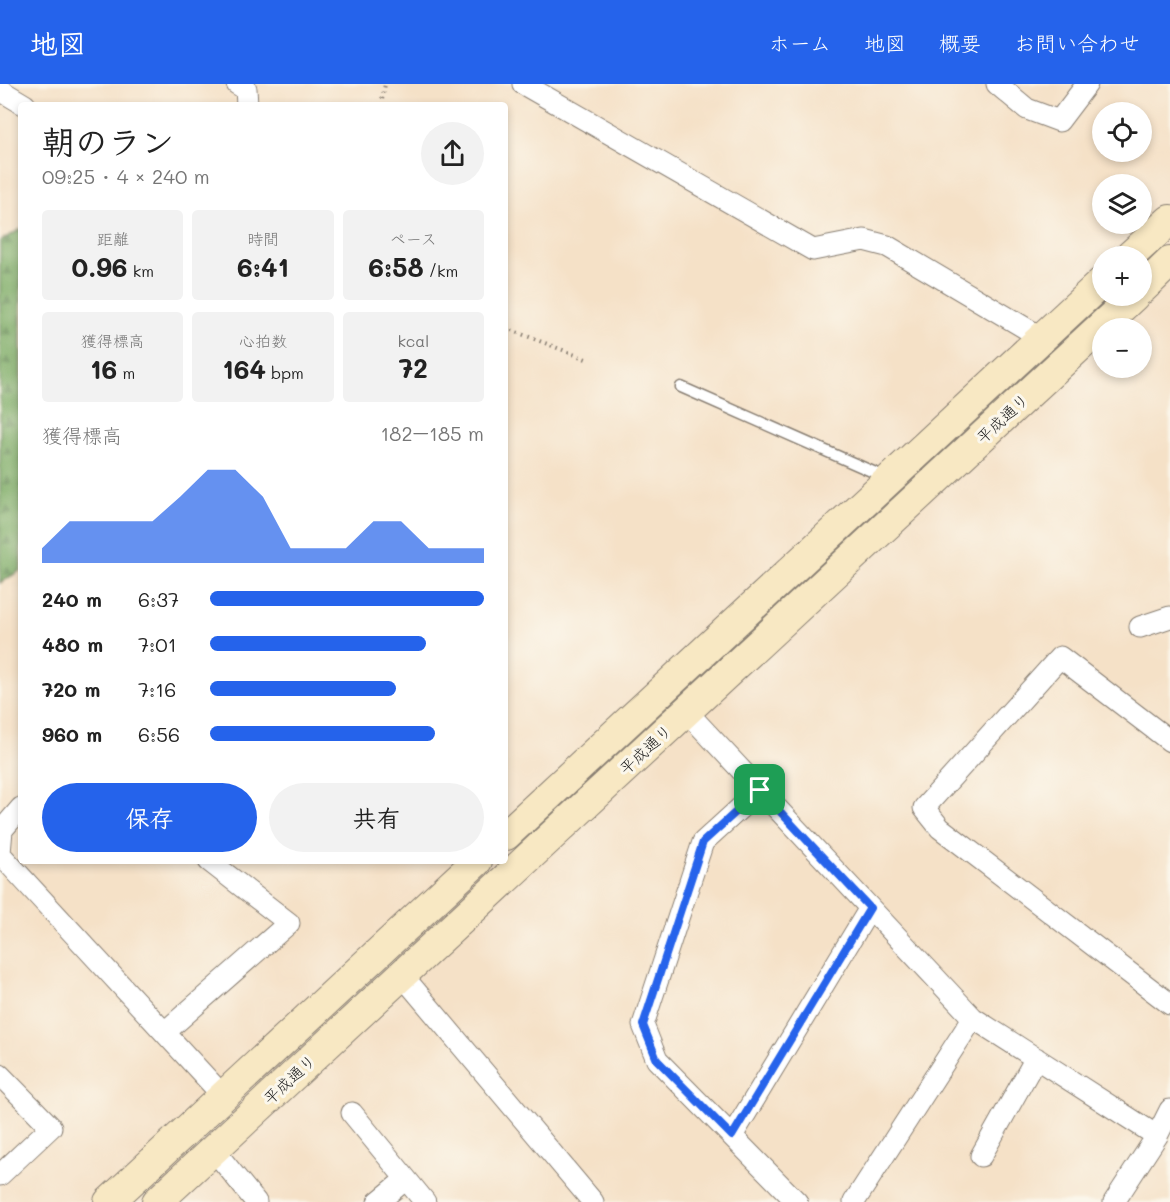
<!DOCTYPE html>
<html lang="ja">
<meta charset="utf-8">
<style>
:root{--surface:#fff;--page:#f2f2f2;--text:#222;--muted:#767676;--accent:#2563eb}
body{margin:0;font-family:Mali,"Klee One",sans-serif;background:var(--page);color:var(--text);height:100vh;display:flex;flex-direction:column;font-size:22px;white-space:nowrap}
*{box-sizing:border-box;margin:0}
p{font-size:20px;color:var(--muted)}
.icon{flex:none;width:33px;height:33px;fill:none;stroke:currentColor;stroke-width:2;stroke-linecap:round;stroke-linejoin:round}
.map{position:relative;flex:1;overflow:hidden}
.drawer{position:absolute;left:18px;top:18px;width:490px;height:762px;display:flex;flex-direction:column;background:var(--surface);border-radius:6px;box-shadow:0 3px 9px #0003}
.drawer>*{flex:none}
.controls{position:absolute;left:1092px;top:18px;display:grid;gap:12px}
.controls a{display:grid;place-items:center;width:60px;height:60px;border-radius:50%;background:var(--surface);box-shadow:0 3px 9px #0003;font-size:30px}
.pin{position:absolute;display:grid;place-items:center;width:51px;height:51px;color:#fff;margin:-26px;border-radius:12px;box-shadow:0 3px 9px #0006}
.round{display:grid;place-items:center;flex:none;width:63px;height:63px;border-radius:32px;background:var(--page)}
.summary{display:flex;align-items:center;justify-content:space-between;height:102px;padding:0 24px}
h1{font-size:33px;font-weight:700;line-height:45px}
.figures{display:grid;grid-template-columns:repeat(3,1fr);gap:9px;height:102px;padding:6px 24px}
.figures div{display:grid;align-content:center;border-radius:6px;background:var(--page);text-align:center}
.figures b{font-size:26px;font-weight:700}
.figures small{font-size:16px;font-weight:400}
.figures p{font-size:16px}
.chart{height:168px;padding:12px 24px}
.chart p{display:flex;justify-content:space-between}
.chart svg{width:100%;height:108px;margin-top:6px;fill:var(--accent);opacity:.7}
.button{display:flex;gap:12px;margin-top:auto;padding:12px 24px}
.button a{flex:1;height:69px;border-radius:36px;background:var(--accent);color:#fff;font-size:24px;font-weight:700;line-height:69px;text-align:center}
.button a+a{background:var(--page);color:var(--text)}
ul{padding:0 24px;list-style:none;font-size:20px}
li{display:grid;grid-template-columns:96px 72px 1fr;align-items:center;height:45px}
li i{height:15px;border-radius:8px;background:var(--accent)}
header{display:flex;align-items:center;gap:36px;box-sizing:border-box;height:84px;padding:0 30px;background:var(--accent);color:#fff}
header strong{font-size:28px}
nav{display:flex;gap:33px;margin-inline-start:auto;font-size:21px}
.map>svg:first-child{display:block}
.forest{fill:url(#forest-firs);stroke:#4b6340;stroke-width:1.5}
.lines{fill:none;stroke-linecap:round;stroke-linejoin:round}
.lane-casing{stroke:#887e72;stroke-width:13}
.street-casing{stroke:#887e72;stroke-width:23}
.secondary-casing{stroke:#887e72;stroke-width:32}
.path{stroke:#887e72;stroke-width:4;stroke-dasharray:1.5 4.5;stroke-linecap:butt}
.lane{stroke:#fff;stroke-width:10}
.street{stroke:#fff;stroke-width:21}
.secondary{stroke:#f8e8c3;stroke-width:30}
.route-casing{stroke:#fff;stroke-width:12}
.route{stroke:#2563eb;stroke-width:8}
.labels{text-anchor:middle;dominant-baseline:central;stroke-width:6;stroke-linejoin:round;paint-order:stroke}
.street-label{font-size:16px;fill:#1c1c1c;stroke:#fbf7ec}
</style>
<header>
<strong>地図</strong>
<nav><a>ホーム</a><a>地図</a><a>概要</a><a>お問い合わせ</a></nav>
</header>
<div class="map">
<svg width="1170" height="1118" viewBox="0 0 1170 1118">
<defs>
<pattern id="forest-firs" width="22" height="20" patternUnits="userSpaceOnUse" patternTransform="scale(1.5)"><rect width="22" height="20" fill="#7aaa64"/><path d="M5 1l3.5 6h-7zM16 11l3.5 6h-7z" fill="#638a52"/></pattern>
</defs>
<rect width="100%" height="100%" fill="#fbf7ec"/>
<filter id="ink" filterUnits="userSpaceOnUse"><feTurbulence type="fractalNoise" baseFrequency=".0167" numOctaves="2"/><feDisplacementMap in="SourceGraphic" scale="12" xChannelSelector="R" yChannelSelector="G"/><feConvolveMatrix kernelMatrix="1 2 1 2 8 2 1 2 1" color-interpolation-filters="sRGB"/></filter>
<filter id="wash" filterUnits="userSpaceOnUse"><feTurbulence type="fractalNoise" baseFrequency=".008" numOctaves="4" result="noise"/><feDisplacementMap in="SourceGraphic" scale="24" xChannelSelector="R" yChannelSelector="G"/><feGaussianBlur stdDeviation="1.35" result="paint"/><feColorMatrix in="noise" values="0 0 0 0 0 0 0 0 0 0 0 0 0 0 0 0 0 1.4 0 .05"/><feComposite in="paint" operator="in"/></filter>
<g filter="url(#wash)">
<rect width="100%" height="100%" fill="#f5e1c7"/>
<path class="forest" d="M21 145V486L0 499V157Z"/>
</g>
<g filter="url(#ink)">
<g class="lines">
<g class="lane-casing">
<path id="lane" d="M681 303 887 394"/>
</g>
<g class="street-casing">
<path id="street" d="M237 0 246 5 247 21
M523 0 813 166 864 156 887 162 1042 254
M997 0 1027 25 1059 37 1087 0
M0 6 25 21
M1140 543 1170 533
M686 627 973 934 1157 1052
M1170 657 1060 573 924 724 940 744 1170 920
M760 706 703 758 643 941 657 976 797 1118
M0 769 2 746 21 724
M0 770 223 1012
M402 891 593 1118
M165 948 289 839 209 777
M0 991 51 1043 0 1091
M352 1029 425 1118
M732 1052 870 824
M213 1065 256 1118
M981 1072 1036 974
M378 1118 406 1095
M854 1118 973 934
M1114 1118 1157 1052 1170 1026"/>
</g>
<g class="secondary-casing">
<path id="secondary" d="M1130 172 1170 136
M1142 205 1170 178
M506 751 1102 198
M109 1118 477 777
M157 1118 1134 212"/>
</g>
<path class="path" d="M381 21 385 0
M506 244 586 275"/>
<use href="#lane" class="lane"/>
<use href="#street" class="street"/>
<use href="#secondary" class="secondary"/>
</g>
</g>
<g class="lines" filter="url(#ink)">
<g class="route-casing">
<path id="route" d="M760 706 870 824 732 1052 657 976 643 941 703 758Z"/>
</g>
<use href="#route" class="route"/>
</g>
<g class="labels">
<g class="street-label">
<text transform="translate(1002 334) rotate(-43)">平成通り</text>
<text transform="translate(645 665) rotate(-43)">平成通り</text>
<text transform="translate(289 995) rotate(-43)">平成通り</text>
</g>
</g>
</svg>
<div class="controls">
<a><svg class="icon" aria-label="locate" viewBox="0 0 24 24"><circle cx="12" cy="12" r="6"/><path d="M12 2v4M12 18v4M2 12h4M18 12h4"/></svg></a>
<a><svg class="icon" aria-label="layers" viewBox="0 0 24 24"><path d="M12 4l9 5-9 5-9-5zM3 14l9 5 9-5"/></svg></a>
<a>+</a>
<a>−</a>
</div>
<div class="pin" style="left:760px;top:706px;background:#1e9e55"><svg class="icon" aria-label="arrive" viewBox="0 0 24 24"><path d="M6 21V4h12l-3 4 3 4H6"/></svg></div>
<section class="drawer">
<div class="summary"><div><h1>朝のラン</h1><p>09:25 · 4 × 240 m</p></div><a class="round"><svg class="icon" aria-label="share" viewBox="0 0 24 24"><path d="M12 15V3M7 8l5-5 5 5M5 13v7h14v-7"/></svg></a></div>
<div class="figures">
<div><p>距離</p><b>0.96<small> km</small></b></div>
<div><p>時間</p><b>6:41</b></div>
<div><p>ペース</p><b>6:58<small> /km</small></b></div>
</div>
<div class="figures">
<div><p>獲得標高</p><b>16<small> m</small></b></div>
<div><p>心拍数</p><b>164<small> bpm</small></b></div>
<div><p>kcal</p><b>72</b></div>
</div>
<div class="chart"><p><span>獲得標高</span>182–185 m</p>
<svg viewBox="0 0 160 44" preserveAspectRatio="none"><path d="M0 44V38L10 27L20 27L30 27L40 27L50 17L60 6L70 6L80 17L90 38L100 38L110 38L120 27L130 27L140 38L150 38L160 38V44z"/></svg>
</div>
<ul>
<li><b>240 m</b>6:37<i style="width:100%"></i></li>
<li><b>480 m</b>7:01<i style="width:79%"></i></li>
<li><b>720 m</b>7:16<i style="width:68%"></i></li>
<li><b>960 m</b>6:56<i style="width:82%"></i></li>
</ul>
<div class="button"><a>保存</a><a>共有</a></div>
</section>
</div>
